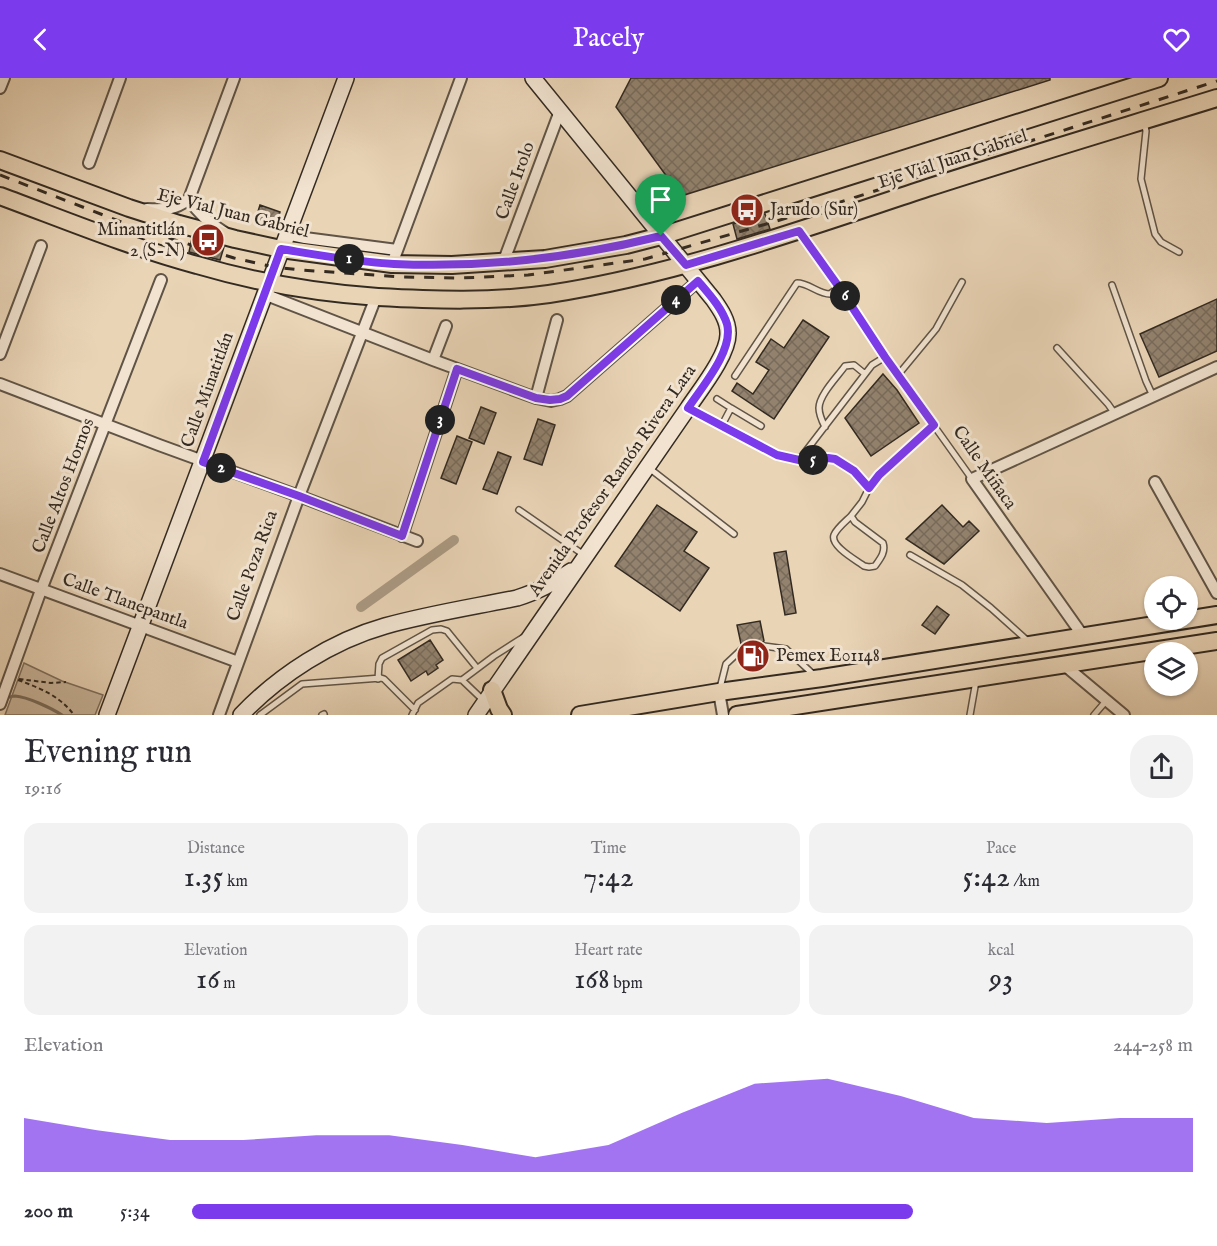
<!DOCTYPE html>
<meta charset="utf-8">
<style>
:root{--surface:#fff;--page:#f2f2f3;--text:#2b2b33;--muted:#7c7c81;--accent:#7c3aed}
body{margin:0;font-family:"IM FELL English",serif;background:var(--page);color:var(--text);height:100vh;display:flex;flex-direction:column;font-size:22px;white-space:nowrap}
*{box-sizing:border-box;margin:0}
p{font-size:20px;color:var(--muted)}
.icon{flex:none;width:33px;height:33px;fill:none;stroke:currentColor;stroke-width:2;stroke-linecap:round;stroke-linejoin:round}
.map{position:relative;height:637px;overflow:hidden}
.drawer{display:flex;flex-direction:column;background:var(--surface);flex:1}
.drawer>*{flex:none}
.buttons{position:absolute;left:1144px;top:498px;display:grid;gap:12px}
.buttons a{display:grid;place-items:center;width:54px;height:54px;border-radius:50%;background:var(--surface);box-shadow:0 2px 4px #0004;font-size:30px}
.pin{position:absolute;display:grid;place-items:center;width:51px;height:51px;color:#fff;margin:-62px -26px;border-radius:50% 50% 50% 0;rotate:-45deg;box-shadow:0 0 6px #0007}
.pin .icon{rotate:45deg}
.km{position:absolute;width:30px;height:30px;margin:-15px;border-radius:50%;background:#222;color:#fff;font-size:16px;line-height:30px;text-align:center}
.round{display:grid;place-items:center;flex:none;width:63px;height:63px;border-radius:24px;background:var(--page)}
.head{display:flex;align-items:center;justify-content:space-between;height:102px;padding:0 24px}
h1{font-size:33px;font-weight:600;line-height:45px}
.metrics{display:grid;grid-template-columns:repeat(3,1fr);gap:9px;height:102px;padding:6px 24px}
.metrics div{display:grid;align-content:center;border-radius:15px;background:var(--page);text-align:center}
.metrics b{font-size:30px;font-weight:600}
.metrics small{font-size:16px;font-weight:400}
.metrics p{font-size:16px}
.chart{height:168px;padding:12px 24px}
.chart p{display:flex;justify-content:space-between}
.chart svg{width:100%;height:108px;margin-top:6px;fill:var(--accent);opacity:.7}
ul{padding:0 24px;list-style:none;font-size:20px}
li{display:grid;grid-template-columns:96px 72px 1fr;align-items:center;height:45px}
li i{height:15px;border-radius:8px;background:var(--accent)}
header{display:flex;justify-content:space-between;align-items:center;height:78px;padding:0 24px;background:var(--accent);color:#fff;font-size:27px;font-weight:600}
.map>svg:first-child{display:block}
.green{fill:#cab79d;stroke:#7e705f;stroke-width:1.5}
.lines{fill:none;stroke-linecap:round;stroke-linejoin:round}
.stream{stroke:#7b6d5c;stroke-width:3}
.canal{stroke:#ab9a83;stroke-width:10}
.building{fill:url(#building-cross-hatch);stroke:#332a21;stroke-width:1.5}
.lane-casing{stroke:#605446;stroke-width:8}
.street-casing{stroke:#605446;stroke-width:14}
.secondary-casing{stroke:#332a21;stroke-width:18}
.primary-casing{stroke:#332a21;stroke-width:20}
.path{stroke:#332a21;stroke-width:2;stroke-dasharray:4.5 3;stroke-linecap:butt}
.lane{stroke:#f1e3d0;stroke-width:5}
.street{stroke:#f1e3d0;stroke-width:10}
.secondary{stroke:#f1e3d0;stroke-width:15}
.primary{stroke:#e9d4b6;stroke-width:16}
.rail{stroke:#332a21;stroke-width:3;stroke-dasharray:10 10;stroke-linecap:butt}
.route-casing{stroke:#fff;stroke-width:12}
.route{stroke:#7c3aed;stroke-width:8}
.labels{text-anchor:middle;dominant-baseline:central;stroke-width:6;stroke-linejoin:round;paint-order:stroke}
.street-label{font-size:18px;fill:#332a21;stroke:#f1e3d0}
.poi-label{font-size:18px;fill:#332a21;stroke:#f1e3d0;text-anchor:start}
</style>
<header><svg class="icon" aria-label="back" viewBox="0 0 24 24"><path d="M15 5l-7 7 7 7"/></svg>Pacely<svg class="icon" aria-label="heart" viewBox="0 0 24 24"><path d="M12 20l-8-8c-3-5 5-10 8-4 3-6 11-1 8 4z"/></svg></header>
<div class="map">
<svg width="1217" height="637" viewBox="0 0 1217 637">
<defs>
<pattern id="building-cross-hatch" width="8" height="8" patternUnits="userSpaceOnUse" patternTransform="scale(1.5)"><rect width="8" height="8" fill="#92826e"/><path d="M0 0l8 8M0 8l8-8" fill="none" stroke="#786b5a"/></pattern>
</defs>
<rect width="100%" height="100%" fill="#e9d4b6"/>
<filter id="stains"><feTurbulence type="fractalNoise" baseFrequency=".00333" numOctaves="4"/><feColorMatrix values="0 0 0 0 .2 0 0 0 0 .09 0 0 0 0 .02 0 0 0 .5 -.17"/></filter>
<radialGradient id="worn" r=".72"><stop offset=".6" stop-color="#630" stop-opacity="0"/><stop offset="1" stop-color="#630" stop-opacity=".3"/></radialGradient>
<path class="green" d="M24 585 62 603 103 617 95 637H5Z"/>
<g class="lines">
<path class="stream" d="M5 620C8 620 11 618 15 618 28 619 51 630 62 637"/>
<path class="canal" d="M361 529 454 462"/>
</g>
<path class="building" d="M631 0H1050V2L681 118 616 29Z
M260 127 280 134 275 150 255 143Z
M765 136 770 151 737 161 733 146Z
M192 160 224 169 220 182 189 174Z
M1217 221V273L1159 299 1140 256Z
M803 242 829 259 774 341 732 313 737 305 753 316 769 292 756 284 771 261 784 270Z
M883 296 897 312 919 345 871 378 845 340Z
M481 329 496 335 484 366 469 360Z
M538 341 555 347 542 387 524 381Z
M457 358 472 364 456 406 441 400Z
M498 374 511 379 497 416 483 411Z
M657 427 697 454 684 473 709 490 680 533 615 488Z
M942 427 963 449 969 443 979 453 944 486 906 461Z
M786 473 796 535 785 537 774 475Z
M937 528 949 537 935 556 922 547Z
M760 543 764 563 760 566 759 569 762 572 765 573 767 583 745 588 743 577 747 570 745 567 741 566 737 547Z
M430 562 443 582 436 587 438 590 428 597 426 593 411 603 398 582Z"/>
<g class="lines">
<g class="lane-casing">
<path id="lane" d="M1144 44 1146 53 1141 101 1155 156 1161 164 1179 174
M800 154 839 209 885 279 972 401
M1112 207 1146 303 1153 318
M1057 270 1108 326 1115 336
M898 297 936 251 962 204
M735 298 797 205C809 205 818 216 830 216L839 209
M717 321 731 330 721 349
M688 330 777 377 799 382 828 380 835 381 854 393 869 410 879 397 934 347
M731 330 761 348
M825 349C822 343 819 336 819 330 819 317 838 298 845 288L854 287 865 296
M799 382 872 287 885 279
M649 390 734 456
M519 432 584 477
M851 438C846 443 837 450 834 457 830 468 856 482 864 488L869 489 875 488C880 481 886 474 883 465L855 444 851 438 862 424 869 410
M910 477 962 507 991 530 1029 564
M764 568 786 571 814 597
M378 601 379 586 382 580 432 552 441 551 447 553 477 590
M462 602 494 578 522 560
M720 610 726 586 742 571
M260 637 302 606 381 600 384 601 415 632
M322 637 324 636
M412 637 418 625 452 601 462 602 483 622
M970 637 976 603
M1094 637 1106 623"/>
</g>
<g class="street-casing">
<path id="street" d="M0 10 4 0
M89 85 120 0
M189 121 234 0
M189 121C198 135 210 146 224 154
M147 131C163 132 175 132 189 121
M286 156 305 160 397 172
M503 185 560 33
M392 186 461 0
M264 216 433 282 536 320 551 323 560 321 567 318 698 203
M0 276 41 168
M433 282 446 248
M0 306 159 367 299 418 417 463
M536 320 557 242
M1155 404 1217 515
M402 458 457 291
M0 496 238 584
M1083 558 972 401 1217 289
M1063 586 1124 637
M719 614 723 637
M0 626 41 512 161 202
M219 637 299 418 376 219"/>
</g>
<g class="secondary-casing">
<path id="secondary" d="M107 637 346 0
M241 637C279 597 332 563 385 548 428 536 473 529 517 520 539 513 551 506 571 493
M476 637 688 330C700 312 729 276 728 255 728 242 720 231 713 221L533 0"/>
</g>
<g class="primary-casing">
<path id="primary" d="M0 82 129 130 179 146 235 161 281 171 392 186 452 187 545 181 626 167 661 158 1159 0
M0 118C65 142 130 169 197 187 255 204 318 215 378 219 433 222 494 224 549 216 679 196 803 151 927 110 1023 79 1120 50 1217 20
M492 612 499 631 503 637
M580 637 719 614 822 600 1217 537
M737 637 1217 563"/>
</g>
<path class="path" d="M19 601 51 605 66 604
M18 602C40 610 60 618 74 637"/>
<use href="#lane" class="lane"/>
<use href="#street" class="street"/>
<use href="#secondary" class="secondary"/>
<use href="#primary" class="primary"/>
<path class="rail" d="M0 97 142 152 234 180 274 189 301 192 403 199 461 200 528 197 645 181 825 129 1217 3"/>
</g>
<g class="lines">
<g class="route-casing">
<path id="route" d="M799 153 839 209 885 279 934 347 879 397 869 410 854 393 835 381 828 380 799 382 777 377 688 330C702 309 734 272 727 246 722 230 709 216 698 203L567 318 560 321 550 322 536 320 457 291 402 458 299 418 203 384 281 171C318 177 356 184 394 186 484 190 573 180 661 158L686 187Z"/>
</g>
<use href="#route" class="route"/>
</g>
<defs>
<g id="bus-disc" transform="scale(1.725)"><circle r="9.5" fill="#8f2418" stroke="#f1e3d0"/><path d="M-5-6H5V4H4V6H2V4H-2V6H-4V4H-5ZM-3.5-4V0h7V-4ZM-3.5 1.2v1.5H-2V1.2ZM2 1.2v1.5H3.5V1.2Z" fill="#fff"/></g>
<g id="fuel-disc" transform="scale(1.725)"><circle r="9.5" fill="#8f2418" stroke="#f1e3d0"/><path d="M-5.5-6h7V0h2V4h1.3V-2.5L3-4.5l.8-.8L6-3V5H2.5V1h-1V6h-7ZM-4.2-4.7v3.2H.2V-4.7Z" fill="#fff"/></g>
</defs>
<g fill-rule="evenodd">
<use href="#bus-disc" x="747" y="132"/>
<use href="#bus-disc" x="208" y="162"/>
<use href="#fuel-disc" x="753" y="578"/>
</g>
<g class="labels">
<g class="street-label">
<text transform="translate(953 82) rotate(-18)">Eje Vial Juan Gabriel</text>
<text transform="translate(516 103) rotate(-70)">Calle Irolo</text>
<text transform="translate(233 136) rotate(14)">Eje Vial Juan Gabriel</text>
<text transform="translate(208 312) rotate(-70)">Calle Minatitlán</text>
<text transform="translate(984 390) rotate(55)">Calle Miñaca</text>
<text transform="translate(613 403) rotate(-55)">Avenida Profesor Ramón Rivera Lara</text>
<text transform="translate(64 408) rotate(-69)">Calle Altos Hornos</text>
<text transform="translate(253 488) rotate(-70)">Calle Poza Rica</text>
<text transform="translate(125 524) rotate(20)">Calle Tlanepantla</text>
</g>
<g class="poi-label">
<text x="770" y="132">Jarudo (Sur)</text>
<text x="185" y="152" text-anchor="end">Minantitlán<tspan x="185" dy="21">2 (S-N)</tspan></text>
<text x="776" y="578">Pemex E01148</text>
</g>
</g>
<rect width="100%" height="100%" filter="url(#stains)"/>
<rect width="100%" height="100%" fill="url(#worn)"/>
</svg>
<div class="buttons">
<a><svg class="icon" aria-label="locate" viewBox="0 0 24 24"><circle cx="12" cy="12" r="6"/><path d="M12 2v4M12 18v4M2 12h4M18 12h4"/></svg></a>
<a><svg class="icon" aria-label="layers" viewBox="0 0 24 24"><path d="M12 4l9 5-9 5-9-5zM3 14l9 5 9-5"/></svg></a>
</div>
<div class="pin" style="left:661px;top:158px;background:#1e9e55"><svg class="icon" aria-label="arrive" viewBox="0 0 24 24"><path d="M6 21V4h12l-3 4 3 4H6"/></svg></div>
<b class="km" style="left:349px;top:181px">1</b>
<b class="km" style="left:221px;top:390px">2</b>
<b class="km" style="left:440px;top:342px">3</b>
<b class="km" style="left:676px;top:222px">4</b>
<b class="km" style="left:813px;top:382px">5</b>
<b class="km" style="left:845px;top:218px">6</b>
</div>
<section class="drawer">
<div class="head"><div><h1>Evening run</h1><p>19:16</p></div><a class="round"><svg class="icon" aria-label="share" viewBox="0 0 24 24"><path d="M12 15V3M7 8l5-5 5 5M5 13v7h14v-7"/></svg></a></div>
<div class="metrics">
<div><p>Distance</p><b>1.35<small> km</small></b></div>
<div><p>Time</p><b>7:42</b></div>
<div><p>Pace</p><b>5:42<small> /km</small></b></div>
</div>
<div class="metrics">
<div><p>Elevation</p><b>16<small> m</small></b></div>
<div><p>Heart rate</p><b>168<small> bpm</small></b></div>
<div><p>kcal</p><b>93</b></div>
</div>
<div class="chart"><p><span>Elevation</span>244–258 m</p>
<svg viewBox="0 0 160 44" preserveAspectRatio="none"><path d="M0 44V22L10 27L20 31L30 31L40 29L50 29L60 33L70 38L80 33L90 20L100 8L110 6L120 13L130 22L140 24L150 22L160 22V44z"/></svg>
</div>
<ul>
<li><b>200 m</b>5:34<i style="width:72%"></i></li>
</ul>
</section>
